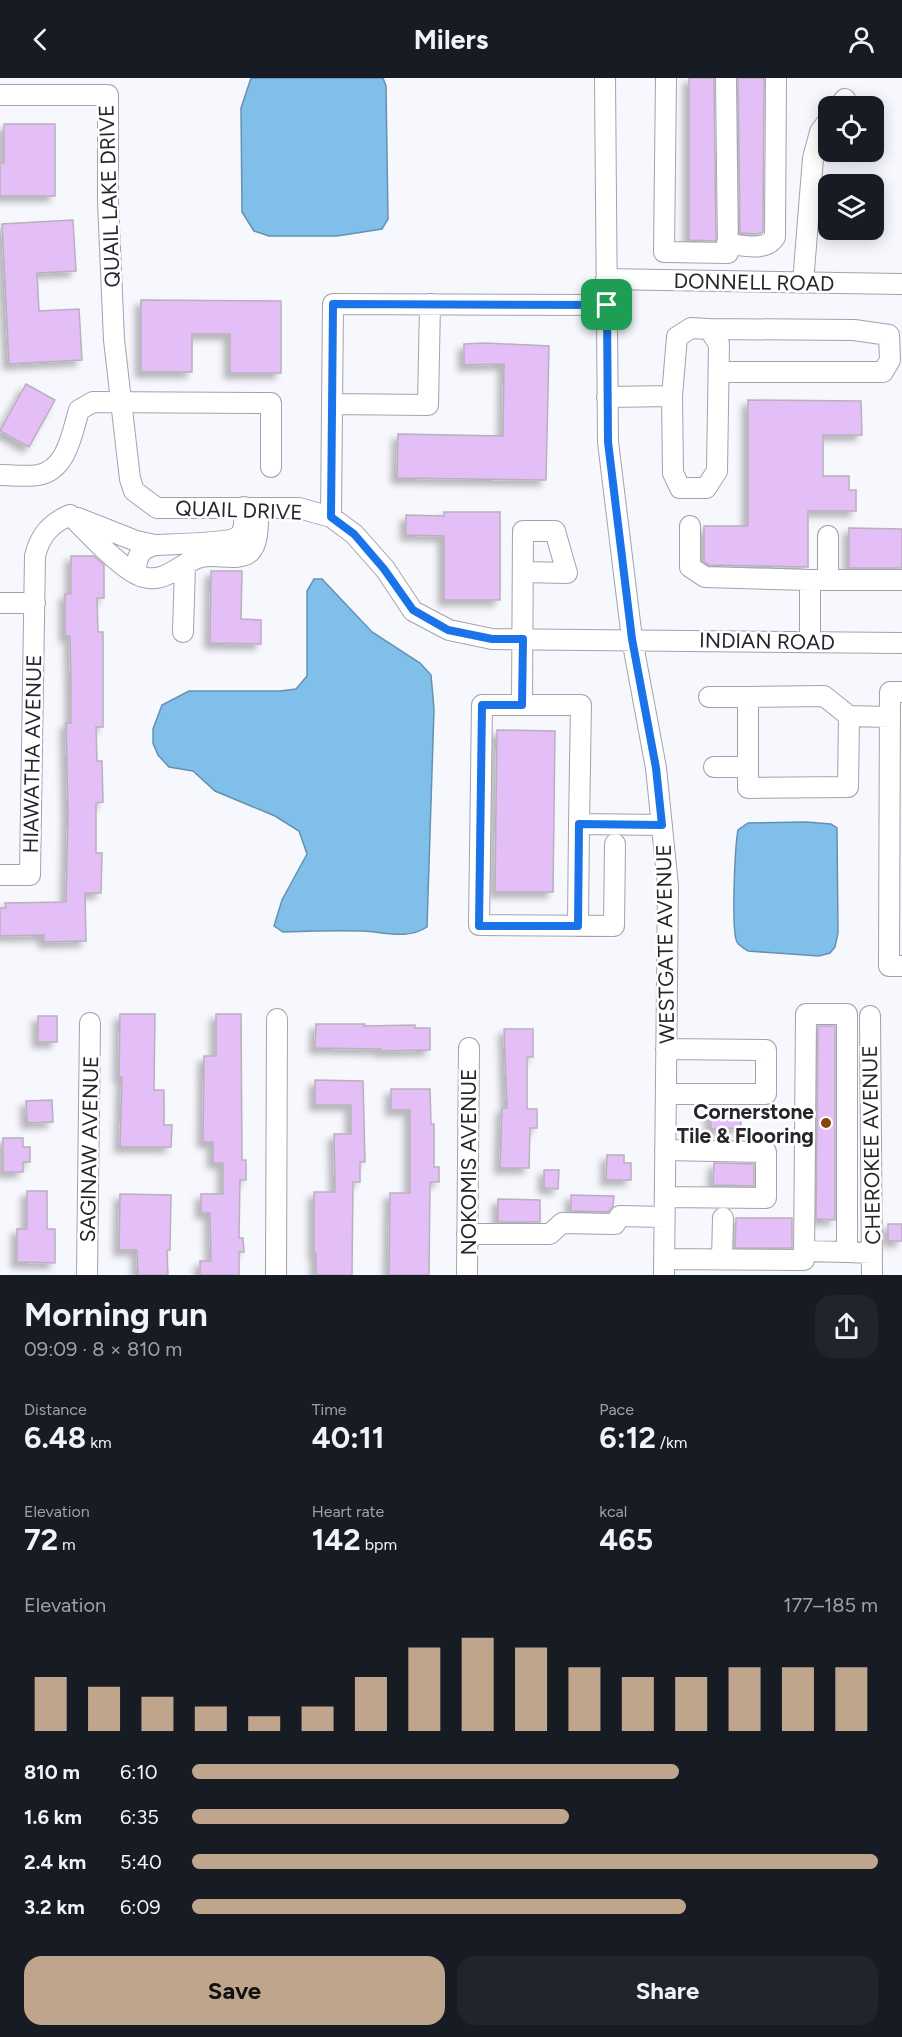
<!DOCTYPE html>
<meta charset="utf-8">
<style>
:root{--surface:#171b24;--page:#20242c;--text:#f1f3f6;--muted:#9ea1a6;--accent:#c0a58d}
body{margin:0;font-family:Figtree,sans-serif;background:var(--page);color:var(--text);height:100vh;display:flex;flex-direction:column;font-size:22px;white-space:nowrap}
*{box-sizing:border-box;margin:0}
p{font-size:20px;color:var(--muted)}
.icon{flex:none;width:33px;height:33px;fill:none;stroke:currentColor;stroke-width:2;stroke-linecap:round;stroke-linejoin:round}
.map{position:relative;height:1197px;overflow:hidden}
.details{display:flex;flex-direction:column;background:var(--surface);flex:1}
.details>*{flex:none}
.controls{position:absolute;left:818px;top:18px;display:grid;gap:12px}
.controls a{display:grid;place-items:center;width:66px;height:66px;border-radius:12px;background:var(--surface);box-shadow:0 3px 15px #0003;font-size:30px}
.pin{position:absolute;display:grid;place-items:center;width:51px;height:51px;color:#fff;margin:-26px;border-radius:12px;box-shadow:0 3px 9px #0006}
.round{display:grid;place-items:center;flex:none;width:63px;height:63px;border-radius:18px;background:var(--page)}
.head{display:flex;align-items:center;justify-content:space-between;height:102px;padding:0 24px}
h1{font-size:33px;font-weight:700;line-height:45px}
.metrics{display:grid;grid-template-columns:repeat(3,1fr);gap:9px;height:102px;padding:6px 24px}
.metrics div{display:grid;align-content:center}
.metrics b{font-size:30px;font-weight:700}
.metrics small{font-size:16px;font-weight:400}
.metrics p{font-size:16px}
.chart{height:168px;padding:12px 24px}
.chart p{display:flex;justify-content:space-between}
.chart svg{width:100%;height:108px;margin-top:6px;stroke:var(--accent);stroke-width:6}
.action{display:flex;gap:12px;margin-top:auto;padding:12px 24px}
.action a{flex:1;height:69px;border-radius:18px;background:var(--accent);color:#111;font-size:24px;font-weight:700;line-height:69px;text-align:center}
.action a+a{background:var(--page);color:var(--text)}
ul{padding:0 24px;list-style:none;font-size:20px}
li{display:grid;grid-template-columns:96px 72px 1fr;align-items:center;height:45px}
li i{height:15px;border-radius:8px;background:var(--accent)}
header{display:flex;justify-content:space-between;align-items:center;height:78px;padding:0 24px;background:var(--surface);font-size:27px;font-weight:700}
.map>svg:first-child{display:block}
.water{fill:#80bfea;stroke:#6591b0;stroke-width:1.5}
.building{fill:#e4bef7;stroke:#b8b1bc;stroke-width:1.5;filter:url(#shadow)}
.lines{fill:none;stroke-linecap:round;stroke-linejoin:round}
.minor-casing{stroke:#a3a2ae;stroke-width:22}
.minor{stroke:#fff;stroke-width:20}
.route-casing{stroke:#fff;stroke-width:12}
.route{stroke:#1a73e8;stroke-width:8}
.poi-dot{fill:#85460c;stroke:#fff;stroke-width:2}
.labels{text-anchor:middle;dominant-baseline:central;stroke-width:5;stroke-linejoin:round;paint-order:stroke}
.street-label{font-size:21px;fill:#26252a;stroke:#fff}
.poi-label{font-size:21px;font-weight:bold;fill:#26252a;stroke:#fff;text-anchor:end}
</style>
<header><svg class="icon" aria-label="back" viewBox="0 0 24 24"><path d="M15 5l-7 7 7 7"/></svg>Milers<svg class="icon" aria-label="person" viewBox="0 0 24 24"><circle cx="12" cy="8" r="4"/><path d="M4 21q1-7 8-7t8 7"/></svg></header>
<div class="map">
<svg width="902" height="1197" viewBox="0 0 902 1197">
<defs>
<filter id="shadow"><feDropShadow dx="-5.5" dy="5.5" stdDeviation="3" flood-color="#0004"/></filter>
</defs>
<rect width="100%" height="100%" fill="#f7f7fe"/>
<path class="water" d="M251 0H383L386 8 388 141 382 151 337 158H269L254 153 242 134 241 30Z
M314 501H322L372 554 420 585 431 597 434 631 427 849C408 862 385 854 363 853 336 852 309 853 283 854L274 848 282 822 307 776 299 753 275 738 215 713 193 693 169 689 158 677 153 665V651L162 627 189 613H280L296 611 307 598V513Z
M806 744 831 746 837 750 838 855 835 869 830 875 819 878 748 873C744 870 739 868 737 864 731 853 735 768 738 752L748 745Z"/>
<path class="building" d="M689 0H714L716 163 689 162Z
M738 0H764L763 154 758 156 740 155Z
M4 46H55V118H0V85H4Z
M73 142 76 193 37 195 39 233 79 231 82 282 9 286 2 146Z
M141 222 281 223V295H230V256H192V294H141Z
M485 265 549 268 546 402 397 400 398 356 503 358 504 286 464 287V266Z
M26 306 55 322 29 369 0 353Z
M748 322 861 323 862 357H823V398H849V412H856V433H808V489L709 487 704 484V448H748Z
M444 434H500V522H444V458L406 457V437L444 438Z
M849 450 902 451V490H849Z
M71 478H94L104 487V520H97L98 554H103V649H96L97 683H102L103 724 96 725V775H102L101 815H85L86 863 44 864V857L0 858V830H6L5 825 66 824 68 736 66 645H71V607L70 558H65V516H71Z
M211 493H242L241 541 261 542V566L210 565Z
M497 652 555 653 553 814H495Z
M120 936H155L154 1012H164V1047H172L171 1069H120L122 999H119Z
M216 936H241L242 1082H246V1102H240L239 1160H243L244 1174H239V1197H200V1183H211L210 1135H201V1116H223V1085H213V1064H203L204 978H216Z
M38 938H57V964H38Z
M316 946H365L364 948 415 947V950H430V972L381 973V971L315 970Z
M818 948H835V1142L816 1141Z
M504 951H533V979H527V1031H537V1050H530L529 1090H500L502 1030H507Z
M315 1002 363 1003 365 1084H360V1104H353L352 1197H316V1175H314V1114H335L334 1056H351V1027H315Z
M391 1011H430L431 1046H434V1089H439V1104H430L429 1197H389L390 1115H410V1032H391Z
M52 1022 53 1044 27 1045 26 1023Z
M740 1030 741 1050 711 1051 710 1031Z
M3 1060H23V1069H30V1084H23V1094H3Z
M607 1077H624V1085H631V1102H606Z
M714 1085 754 1086V1108L713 1107Z
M544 1092H559L558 1111 544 1110Z
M27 1113H47V1151H55V1185L17 1184V1151H27Z
M120 1116 171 1117 170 1172H167L168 1197H138L137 1172H119Z
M571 1117 614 1118 613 1128 608 1134 571 1133Z
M498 1121 540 1122V1144H498Z
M736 1140H792V1170H735Z
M888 1146H902V1163H888Z"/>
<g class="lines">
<g class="minor-casing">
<path id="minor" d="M605 0 608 364 632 561 656 690 668 808 664 1197
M666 0 664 174 728 175 726 0
M0 17H108V124L114 262 130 401 134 413 157 430H299L331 439 354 456 385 491 413 533 449 552 492 561 902 565
M839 28 845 21
M727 166C743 167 766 174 775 159L776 0
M606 201 902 206
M803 205 813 80 820 54 828 43
M691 250 709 251 719 266 717 393 706 410H680L673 395 672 318 677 259Z
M709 251 854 252 889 257 890 282 883 294H719
M607 319 672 318
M332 326 428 327 430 226
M0 397C12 397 27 399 38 397 67 392 72 355 79 332L93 324 271 325V389
M70 437C87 453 122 493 143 499 166 506 181 484 201 479 216 475 239 484 250 474 260 464 257 442 259 430
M331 439 333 226 607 227
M78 440 136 463 155 467
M690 448V489L705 499 810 502V564
M136 496C136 480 138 472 155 467 169 466 232 466 240 457 246 450 244 438 244 429
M810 502H902
M828 502V458
M0 525H35
M183 554 185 487
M902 614H890L889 888H902
M709 619H748
M522 627 523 453H555L567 495 523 494
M849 638 824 618 748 619V710L848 709 849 638 890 639
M714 689H748
M615 766 614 848 479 847 482 627H581L579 746 662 747
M0 797H30L35 478C40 457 51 445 70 437
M578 848 579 746
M870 938 872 1197
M666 1016H766V972L666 971
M665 1119 766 1120V1074L665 1072
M467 1156H550L562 1145 615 1146 620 1138 664 1139
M804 1173 847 1174
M664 1181 804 1182 806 936H847V1174L872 1175
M722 1182 723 1140
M87 1197 90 945
M276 1197 277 941
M467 1197 469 970"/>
</g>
<use href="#minor" class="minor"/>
</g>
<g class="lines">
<g class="route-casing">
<path id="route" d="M333 226 607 227 608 364 632 561 656 690 662 747 579 746 578 848H479L482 627H522L523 561H492L448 552 413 532 384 491 354 456 331 439Z"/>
</g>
<use href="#route" class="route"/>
</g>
<circle class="poi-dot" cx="826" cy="1045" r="6"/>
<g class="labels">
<g class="street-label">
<text transform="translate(109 118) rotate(-92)">QUAIL LAKE DRIVE</text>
<text transform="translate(754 204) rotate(1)">DONNELL ROAD</text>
<text transform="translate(239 432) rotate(2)">QUAIL DRIVE</text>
<text transform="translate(767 563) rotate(1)">INDIAN ROAD</text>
<text transform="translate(32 676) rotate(-89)">HIAWATHA AVENUE</text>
<text transform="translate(665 866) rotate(-91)">WESTGATE AVENUE</text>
<text transform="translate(871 1067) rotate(-91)">CHEROKEE AVENUE</text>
<text transform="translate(89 1071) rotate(-89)">SAGINAW AVENUE</text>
<text transform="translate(468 1084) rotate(-90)">NOKOMIS AVENUE</text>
</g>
<g class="poi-label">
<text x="814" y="1033">Cornerstone<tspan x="814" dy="24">Tile &amp; Flooring</tspan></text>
</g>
</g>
</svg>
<div class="controls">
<a><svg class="icon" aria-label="locate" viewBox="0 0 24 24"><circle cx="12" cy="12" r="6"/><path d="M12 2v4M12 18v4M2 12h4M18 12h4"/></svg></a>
<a><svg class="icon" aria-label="layers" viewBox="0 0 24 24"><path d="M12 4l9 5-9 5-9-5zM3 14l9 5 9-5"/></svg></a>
</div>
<div class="pin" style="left:607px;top:227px;background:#1e9e55"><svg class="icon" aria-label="arrive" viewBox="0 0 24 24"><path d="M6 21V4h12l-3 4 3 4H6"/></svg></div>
</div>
<section class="details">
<div class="head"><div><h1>Morning run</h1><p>09:09 · 8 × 810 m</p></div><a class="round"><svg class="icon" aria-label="share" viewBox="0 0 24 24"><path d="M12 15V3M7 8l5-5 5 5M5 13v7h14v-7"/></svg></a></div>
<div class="metrics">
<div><p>Distance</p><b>6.48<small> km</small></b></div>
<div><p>Time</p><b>40:11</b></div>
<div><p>Pace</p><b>6:12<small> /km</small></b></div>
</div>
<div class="metrics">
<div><p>Elevation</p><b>72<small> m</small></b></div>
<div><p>Heart rate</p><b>142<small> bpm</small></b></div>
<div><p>kcal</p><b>465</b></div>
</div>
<div class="chart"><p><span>Elevation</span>177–185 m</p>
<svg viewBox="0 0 160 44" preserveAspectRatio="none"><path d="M5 44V22M15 44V26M25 44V30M35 44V34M45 44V38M55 44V34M65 44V22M75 44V10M85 44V6M95 44V10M105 44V18M115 44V22M125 44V22M135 44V18M145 44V18M155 44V18"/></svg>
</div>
<ul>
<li><b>810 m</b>6:10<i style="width:71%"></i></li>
<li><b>1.6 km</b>6:35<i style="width:55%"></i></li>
<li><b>2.4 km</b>5:40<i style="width:100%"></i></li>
<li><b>3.2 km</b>6:09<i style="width:72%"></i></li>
</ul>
<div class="action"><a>Save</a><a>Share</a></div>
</section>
